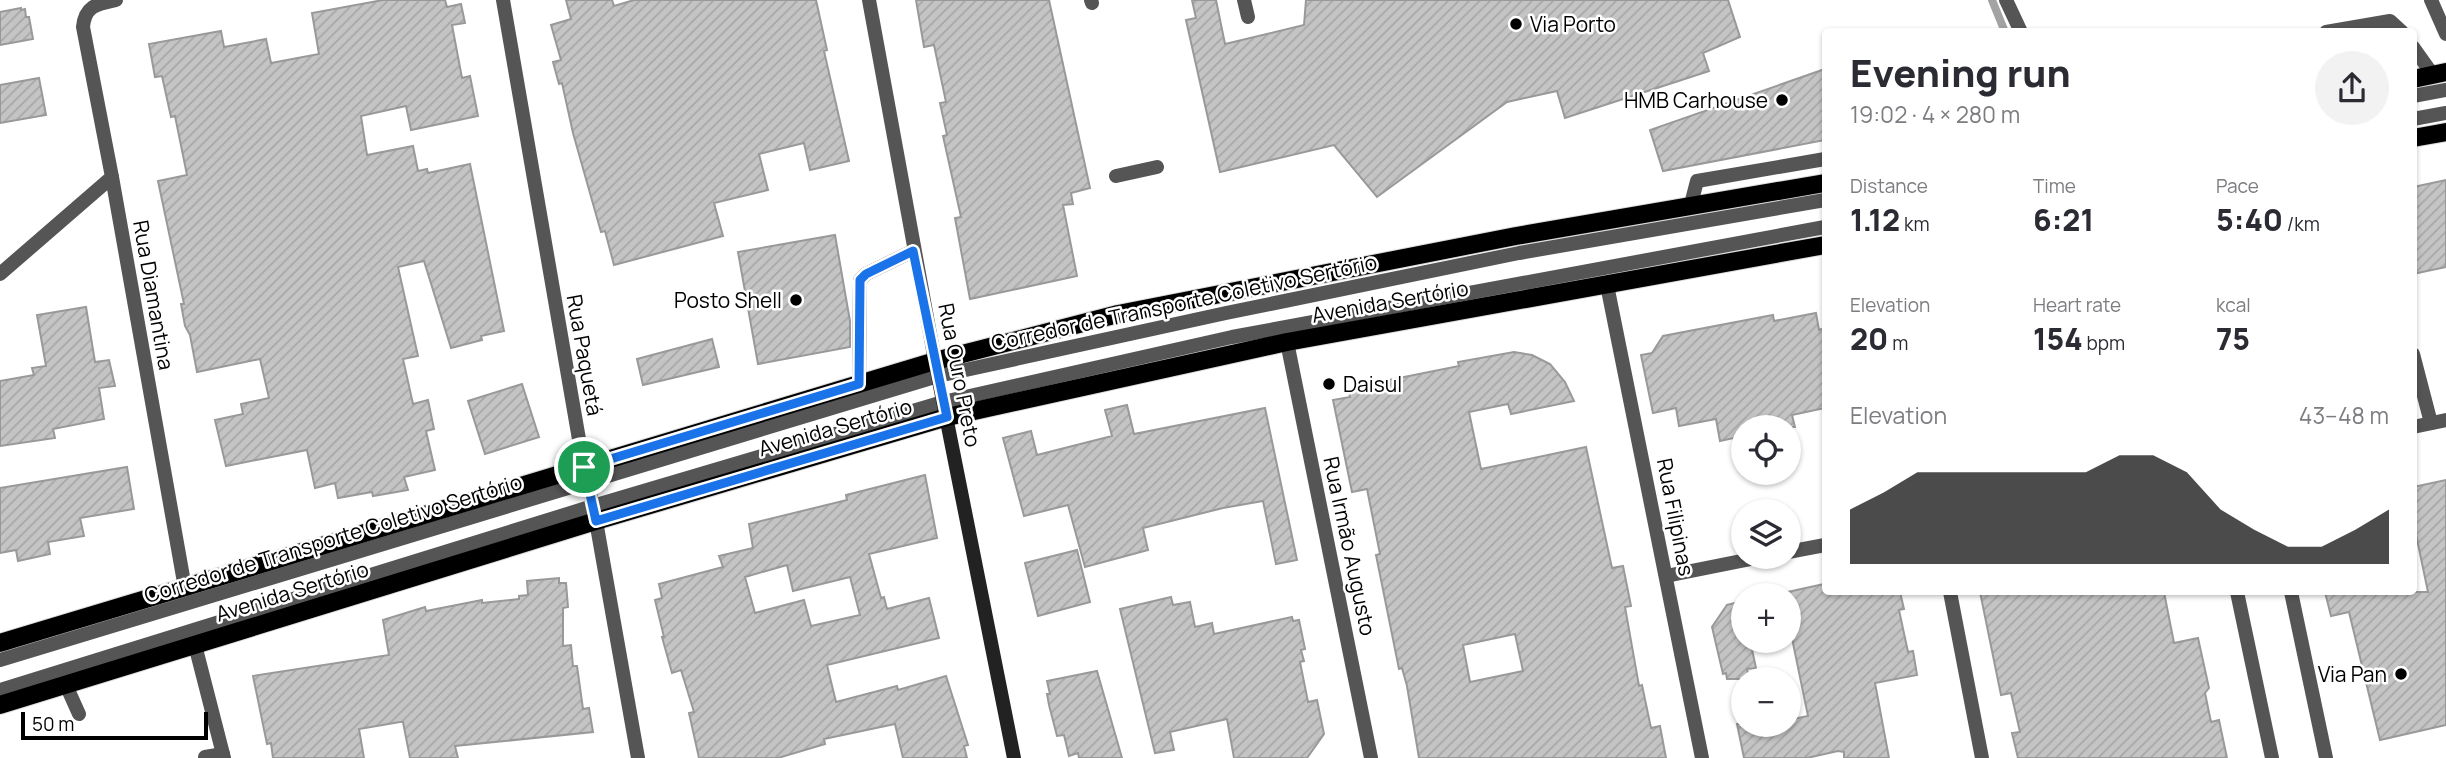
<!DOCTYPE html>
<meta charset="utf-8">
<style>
:root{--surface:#fff;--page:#f2f2f3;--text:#2b2b33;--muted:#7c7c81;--accent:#000}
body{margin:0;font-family:Manrope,sans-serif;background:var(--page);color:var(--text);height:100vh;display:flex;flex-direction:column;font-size:26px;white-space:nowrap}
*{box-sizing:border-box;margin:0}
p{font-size:23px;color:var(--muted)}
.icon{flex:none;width:38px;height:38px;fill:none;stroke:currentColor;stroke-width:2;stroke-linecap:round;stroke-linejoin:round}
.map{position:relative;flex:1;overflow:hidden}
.drawer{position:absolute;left:1822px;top:28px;width:595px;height:567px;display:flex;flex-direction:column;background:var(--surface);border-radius:7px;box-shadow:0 2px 5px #0004}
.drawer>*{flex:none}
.controls{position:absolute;left:1731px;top:415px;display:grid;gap:14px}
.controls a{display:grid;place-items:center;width:70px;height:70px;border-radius:50%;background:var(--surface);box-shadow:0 2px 5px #0004;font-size:35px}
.scale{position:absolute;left:21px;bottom:18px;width:187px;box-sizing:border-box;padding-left:7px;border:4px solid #000;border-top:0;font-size:19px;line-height:24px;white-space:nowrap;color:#000;-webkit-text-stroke:5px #fff;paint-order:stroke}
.pin{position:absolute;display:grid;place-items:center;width:60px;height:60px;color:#fff;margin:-30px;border:4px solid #fff;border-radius:50%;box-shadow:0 2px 7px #0007}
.round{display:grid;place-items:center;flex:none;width:74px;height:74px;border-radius:37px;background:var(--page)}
.summary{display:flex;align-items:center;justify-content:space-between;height:119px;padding:0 28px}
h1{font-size:38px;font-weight:800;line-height:52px}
.stats{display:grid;grid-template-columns:repeat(3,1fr);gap:10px;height:119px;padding:7px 28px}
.stats div{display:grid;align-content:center}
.stats b{font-size:30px;font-weight:800}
.stats small{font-size:19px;font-weight:400}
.stats p{font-size:19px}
.chart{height:196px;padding:14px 28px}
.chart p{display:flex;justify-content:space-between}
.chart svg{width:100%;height:126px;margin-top:7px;fill:var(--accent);opacity:.7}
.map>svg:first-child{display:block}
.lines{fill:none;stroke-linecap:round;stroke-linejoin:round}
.stream{stroke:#a3a3a3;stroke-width:8}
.building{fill:url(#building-hatch);stroke:#999;stroke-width:2;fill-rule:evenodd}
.primary-casing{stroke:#dbdbdb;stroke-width:20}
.service{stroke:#555;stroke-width:14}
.minor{stroke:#555;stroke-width:14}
.tertiary{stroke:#555;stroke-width:14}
.secondary{stroke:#222;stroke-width:14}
.primary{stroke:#000;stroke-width:18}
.route-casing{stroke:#fff;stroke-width:14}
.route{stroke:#1a73e8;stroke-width:9}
.poi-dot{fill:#000;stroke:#fff;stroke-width:2.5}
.labels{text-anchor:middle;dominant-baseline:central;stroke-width:5;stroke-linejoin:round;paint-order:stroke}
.poi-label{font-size:21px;fill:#000;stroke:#fff;text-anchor:end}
.street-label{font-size:21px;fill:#000;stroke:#fff}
</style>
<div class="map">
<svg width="2446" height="758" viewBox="0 0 2446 758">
<defs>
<pattern id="building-hatch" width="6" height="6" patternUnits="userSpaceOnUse" patternTransform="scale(1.75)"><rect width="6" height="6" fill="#c4c4c4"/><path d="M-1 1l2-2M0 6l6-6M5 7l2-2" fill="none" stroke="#a7a7a7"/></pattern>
</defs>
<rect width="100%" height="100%" fill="#fff"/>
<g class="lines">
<path class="stream" d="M1992 0 2005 32"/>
</g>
<path class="building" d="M383 0H445L447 7 461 4 465 23 452 25 462 78 470 76 478 116 411 130 406 106 361 116 367 155 413 146 418 171 427 169 428 173 470 164 504 331 481 336 482 340 451 348 424 261 398 267 418 356 403 359 413 404 428 400 434 429 426 431 435 470 404 477 408 490 373 496 372 492 338 498 335 483 315 488 307 450 226 466 215 420 243 414 241 404 269 398 260 359 197 372 190 335 185 326 181 304H184L158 181 187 175 175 116 171 117 162 76 155 77 149 44 221 31 224 47 266 39 271 63 319 54 312 13Z
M566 0H612L614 6 634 0H816L827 50 824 51 849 161 810 170 804 143 759 154 768 190 714 203 723 236 614 265 605 231 601 232 573 133 562 83 559 84 553 62 561 60 551 25 571 19Z
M916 0H1049L1090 188 1071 193 1073 204 1063 205 1077 276 970 299 955 218 961 217 943 136 947 135 940 103 946 102 934 45 924 47Z
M1192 0H1216L1225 44 1304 25 1306 0H1728L1740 37 1703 53 1709 71 1565 118 1557 91 1507 102 1377 197 1334 145 1220 172 1186 20 1196 18Z
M21 8V10L25 9 26 17H29L33 39 0 45V12Z
M1825 69V140L1663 171 1650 130Z
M39 78 46 115 0 123V85Z
M2446 180V267L2413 274V187Z
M835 235 850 321V347L758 364 738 252Z
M86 307 95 362 109 360 115 386 99 388 104 419 53 429 55 438 0 446V381L34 375 32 368 46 366 37 315Z
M1816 313 1819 330 1825 328V408L1792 415 1795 427H1743V436L1720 441 1716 419 1679 426 1676 408 1653 413 1641 355 1652 353 1663 336 1773 315 1774 321Z
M712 339 719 367 643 385 637 359Z
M1514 352 1532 355 1550 364 1565 382 1574 401 1511 414 1508 404 1469 412 1481 469 1586 447 1612 568 1623 566 1631 606 1625 607 1639 686 1642 685 1651 728 1660 726 1666 758H1419L1407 686 1402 668 1399 669 1376 555 1380 554 1367 489 1352 492 1333 400 1350 397 1349 391 1360 389 1359 386 1459 366 1458 362ZM1515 634 1523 671 1470 682 1463 645Z
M522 384 539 437 485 454 468 401Z
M1127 405 1134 434 1265 408 1297 560 1276 564 1263 501 1223 508 1143 528 1148 550 1085 567 1068 505 1024 516 1003 438 1031 431 1037 455 1112 436 1105 410Z
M127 467 134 509 80 518 84 536 48 542 50 554 18 561 16 550 0 553V488Z
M925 475 937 538 869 554 881 598 884 597 887 609 929 598 939 638 827 665 836 702 897 686 898 690 946 676 968 745 964 746 967 758H903L895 724 824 739 825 744 778 758H699L689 713 694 712 681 670 672 673 662 637H664L655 600 662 598 659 584 723 567 719 556 753 548 749 524 847 500 846 495ZM787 565 793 591 850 577 860 615 811 626 804 600 755 613 745 577Z
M2446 480V725L2380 740 2349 612 2331 616 2325 592H2428L2413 520V487Z
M1077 550 1090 602 1038 616 1025 563Z
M559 578V583H566L568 607 563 608V646L571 645 573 666H577L583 709 589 708 593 732 455 746 458 758H410L403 722H400L359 729 364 758H273L271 743 267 744 253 676 389 655 383 620 425 607 426 611 482 600V603L519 599V596L528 595 527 581Z
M1824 584 1825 592H1900L1904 609 1899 610 1908 652 1913 651 1917 675 1875 683 1889 758H1844V752L1838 751 1807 758H1744L1737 724H1788V720L1808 716 1788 619V595H1784L1783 593Z
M1980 592H2164L2174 643 2198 638 2209 688 2205 693 2211 722 2219 720 2227 758H2018L2012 733 2020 732 2011 693 2001 695Z
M1171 597 1173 605 1190 602 1195 627 1212 623 1214 634 1292 617 1293 621 1299 620 1305 649 1301 650 1304 661 1300 662 1308 702 1317 700 1324 734 1307 758H1234L1227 719 1170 732 1174 750 1155 753 1120 609Z
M1743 601V640H1750L1756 668 1747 669 1749 679H1727L1726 673 1723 674 1712 627 1727 605Z
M1097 671 1122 758H1079L1078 753 1069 756 1064 735 1057 736 1049 705 1047 694H1050L1047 681Z"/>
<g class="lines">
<g class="primary-casing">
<path id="primary" d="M2413 79 2446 72
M2413 138 2446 132
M0 643 935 361 1118 314 1516 236 1825 183
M0 705 596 521 947 417 1287 342 1825 245"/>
</g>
<path class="service" d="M1091 0 1092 3
M1244 0 1248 17
M2006 0 2021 32
M2431 0 2446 34
M2326 32 2390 21 2402 32
M2413 47 2433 75
M2413 96 2446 90
M2413 119 2446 113
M1116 176 1157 167
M1691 204 1697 181 1825 159
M2413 354 2431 423
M859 385 860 280 866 274 913 251
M0 660 938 376 1226 313 1519 253 1825 200
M66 685 79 714
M0 690 593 506 943 402 1232 337 1825 227
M205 757 223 754"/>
<path class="minor" d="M112 177 185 588
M1607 285 1702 758
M1287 342 1371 758
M2413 427 2446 420
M1788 552 1825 545
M1666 576 1766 556
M1950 592 1982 758
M195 645 224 758"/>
<path class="tertiary" d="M503 0 580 445 596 521 638 758
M869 0 935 361
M0 274 112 177 83 27C85 5 98 4 116 0
M2237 592 2272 758
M2291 592 2326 758"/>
<path class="secondary" d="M935 361 1014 758"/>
<use href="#primary" class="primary"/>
</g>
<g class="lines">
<g class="route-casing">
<path id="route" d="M913 251 947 417 596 521 584 467 859 384 860 280 866 274Z"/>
</g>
<use href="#route" class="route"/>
</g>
<g class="poi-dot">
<circle cx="1516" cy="24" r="7"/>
<circle cx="1782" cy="100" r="7"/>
<circle cx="796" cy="300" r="7"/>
<circle cx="1329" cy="384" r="7"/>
<circle cx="2401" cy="674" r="7"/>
</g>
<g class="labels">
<g class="poi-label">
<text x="1530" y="24" text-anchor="start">Via Porto</text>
<text x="1768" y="100">HMB Carhouse</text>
<text x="782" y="300">Posto Shell</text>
<text x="1343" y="384" text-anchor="start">Daisul</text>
<text x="2387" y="674">Via Pan</text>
</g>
<g class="street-label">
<text transform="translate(154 295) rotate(80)">Rua Diamantina</text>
<text transform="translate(1390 301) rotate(-10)">Avenida Sertório</text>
<text transform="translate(1184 302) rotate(-12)">Corredor de Transporte Coletivo Sertório</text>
<text transform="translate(585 355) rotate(80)">Rua Paquetá</text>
<text transform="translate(960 375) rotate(79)">Rua Ouro Preto</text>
<text transform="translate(835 427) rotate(-16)">Avenida Sertório</text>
<text transform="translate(1676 517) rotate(79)">Rua Filipinas</text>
<text transform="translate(333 538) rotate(-17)">Corredor de Transporte Coletivo Sertório</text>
<text transform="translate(1350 546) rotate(78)">Rua Irmão Augusto</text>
<text transform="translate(292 591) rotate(-17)">Avenida Sertório</text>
</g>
</g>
</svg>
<div class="controls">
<a><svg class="icon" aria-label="locate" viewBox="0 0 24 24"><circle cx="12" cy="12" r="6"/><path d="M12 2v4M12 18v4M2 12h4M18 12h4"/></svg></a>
<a><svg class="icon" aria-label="layers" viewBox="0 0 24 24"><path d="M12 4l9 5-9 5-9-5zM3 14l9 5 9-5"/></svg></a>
<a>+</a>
<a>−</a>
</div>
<div class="scale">50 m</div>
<div class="pin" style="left:584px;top:467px;background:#1e9e55"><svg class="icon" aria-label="arrive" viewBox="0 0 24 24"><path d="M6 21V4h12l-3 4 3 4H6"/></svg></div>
<section class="drawer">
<div class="summary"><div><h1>Evening run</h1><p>19:02 · 4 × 280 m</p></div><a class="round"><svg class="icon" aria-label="share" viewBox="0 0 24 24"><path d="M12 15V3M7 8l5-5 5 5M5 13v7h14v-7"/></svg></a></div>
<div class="stats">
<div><p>Distance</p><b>1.12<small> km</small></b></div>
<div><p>Time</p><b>6:21</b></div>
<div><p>Pace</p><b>5:40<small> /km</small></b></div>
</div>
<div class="stats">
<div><p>Elevation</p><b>20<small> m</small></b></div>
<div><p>Heart rate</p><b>154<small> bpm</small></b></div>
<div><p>kcal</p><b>75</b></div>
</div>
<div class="chart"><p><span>Elevation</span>43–48 m</p>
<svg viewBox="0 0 160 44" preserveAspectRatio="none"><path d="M0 44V25L10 19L20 12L30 12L40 12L50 12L60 12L70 12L80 6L90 6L100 12L110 25L120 32L130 38L140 38L150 32L160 25V44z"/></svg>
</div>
</section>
</div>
